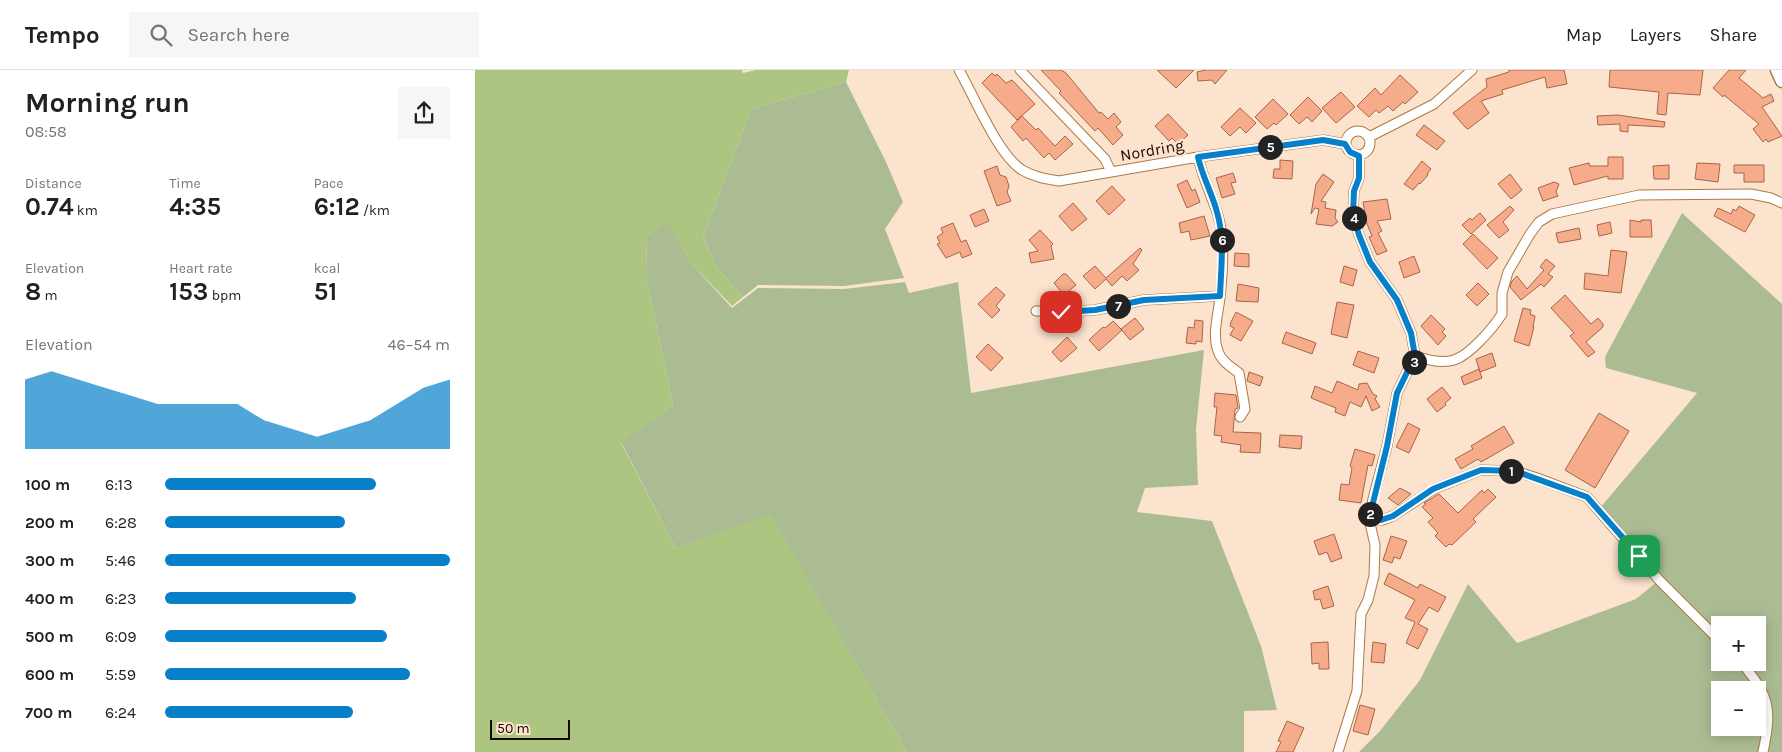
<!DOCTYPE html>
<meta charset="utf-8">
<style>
:root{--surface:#fff;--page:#f6f6f6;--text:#202124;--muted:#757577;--line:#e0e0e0;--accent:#0780c9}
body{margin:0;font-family:Karla,sans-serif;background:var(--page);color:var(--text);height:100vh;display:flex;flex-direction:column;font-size:19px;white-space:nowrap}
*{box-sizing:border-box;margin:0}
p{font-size:16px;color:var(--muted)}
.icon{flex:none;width:28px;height:28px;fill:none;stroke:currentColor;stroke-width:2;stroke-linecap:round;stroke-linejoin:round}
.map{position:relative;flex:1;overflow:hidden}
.sheet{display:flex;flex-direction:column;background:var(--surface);width:475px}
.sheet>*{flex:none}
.fabs{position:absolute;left:1236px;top:546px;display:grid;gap:10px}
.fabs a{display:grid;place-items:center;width:55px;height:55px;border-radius:0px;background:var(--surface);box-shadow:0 2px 12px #0003;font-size:25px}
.scale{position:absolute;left:15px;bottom:12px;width:80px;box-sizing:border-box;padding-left:5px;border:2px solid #1a0700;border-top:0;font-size:14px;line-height:18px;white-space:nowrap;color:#1a0700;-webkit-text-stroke:4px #fbe3ce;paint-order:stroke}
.pin{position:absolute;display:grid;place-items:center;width:42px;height:42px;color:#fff;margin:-21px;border-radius:10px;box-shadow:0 2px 8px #0006}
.km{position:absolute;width:25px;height:25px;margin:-12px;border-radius:50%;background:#222;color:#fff;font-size:14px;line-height:25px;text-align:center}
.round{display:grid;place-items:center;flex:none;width:52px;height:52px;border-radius:0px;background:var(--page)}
.head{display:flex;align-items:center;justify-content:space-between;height:85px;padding:0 25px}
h1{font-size:28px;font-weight:700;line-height:38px}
.stats{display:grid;grid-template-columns:repeat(3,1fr);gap:8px;height:85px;padding:5px 25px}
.stats div{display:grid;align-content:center}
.stats b{font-size:25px;font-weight:700}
.stats small{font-size:14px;font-weight:400}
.stats p{font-size:14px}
.chart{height:140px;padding:10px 25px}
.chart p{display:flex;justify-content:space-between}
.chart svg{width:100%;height:90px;margin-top:5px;fill:var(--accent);opacity:.7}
ul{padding:0 25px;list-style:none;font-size:16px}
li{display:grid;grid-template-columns:80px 60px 1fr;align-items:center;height:38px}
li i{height:12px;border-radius:6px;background:var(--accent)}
header{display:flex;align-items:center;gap:30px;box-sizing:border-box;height:70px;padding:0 25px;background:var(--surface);border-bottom:1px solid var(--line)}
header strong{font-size:24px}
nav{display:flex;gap:28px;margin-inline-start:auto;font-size:18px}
.search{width:350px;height:45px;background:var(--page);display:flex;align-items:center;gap:12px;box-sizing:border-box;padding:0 18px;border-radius:0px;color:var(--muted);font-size:19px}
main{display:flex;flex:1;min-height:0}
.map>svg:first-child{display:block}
.green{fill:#acbc92;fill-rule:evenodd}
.forest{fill:#acc581}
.building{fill:#f6ac8b;stroke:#a86546}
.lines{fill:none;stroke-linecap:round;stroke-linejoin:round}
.street-casing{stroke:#ae7942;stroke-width:11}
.secondary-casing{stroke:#ae7942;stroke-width:15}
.street{stroke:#fff;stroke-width:9}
.secondary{stroke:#fff;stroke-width:12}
.route-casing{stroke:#fff;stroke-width:10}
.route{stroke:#0780c9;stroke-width:6}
.labels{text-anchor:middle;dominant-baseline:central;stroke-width:5;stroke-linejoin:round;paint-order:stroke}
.street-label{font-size:16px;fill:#1a0700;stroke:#fbe3ce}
</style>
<header>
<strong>Tempo</strong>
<div class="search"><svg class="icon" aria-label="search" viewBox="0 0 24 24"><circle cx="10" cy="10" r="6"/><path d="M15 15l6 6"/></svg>Search here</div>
<nav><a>Map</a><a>Layers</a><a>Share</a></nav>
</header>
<main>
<section class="sheet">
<div class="head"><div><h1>Morning run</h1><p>08:58</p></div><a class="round"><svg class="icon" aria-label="share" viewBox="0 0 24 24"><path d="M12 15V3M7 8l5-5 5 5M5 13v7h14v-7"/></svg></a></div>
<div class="stats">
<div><p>Distance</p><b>0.74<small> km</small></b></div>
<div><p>Time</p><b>4:35</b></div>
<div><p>Pace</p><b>6:12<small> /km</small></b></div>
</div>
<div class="stats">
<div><p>Elevation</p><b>8<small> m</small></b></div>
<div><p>Heart rate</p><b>153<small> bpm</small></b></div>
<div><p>kcal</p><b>51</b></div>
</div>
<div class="chart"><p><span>Elevation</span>46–54 m</p>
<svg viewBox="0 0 160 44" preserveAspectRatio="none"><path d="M0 44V10L10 6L20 10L30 14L40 18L50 22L60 22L70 22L80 22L90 30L100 34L110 38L120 34L130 30L140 22L150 14L160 10V44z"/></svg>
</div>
<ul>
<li><b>100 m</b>6:13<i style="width:74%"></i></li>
<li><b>200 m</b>6:28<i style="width:63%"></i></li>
<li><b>300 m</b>5:46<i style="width:100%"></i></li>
<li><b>400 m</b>6:23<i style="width:67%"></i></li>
<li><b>500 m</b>6:09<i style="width:78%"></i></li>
<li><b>600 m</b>5:59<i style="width:86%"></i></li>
<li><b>700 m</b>6:24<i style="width:66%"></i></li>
</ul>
</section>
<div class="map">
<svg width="1307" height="682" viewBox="0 0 1307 682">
<rect width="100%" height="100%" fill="#fbe3ce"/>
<path class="green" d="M371 12 411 92 428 132 410 159 429 208 369 216 283 215 268 227 242 198 228 167 276 39Z
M1207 143 1307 234V682H1290L1293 632 1267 593 1282 592V555H1245V569L1201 527 1125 438 1222 323 1131 298 1130 287Z
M193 151 217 194 257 238 283 218 369 219 430 212 434 223 483 212 496 323 729 280 721 359 723 415 670 418 662 442 737 451 786 576 802 640 769 641V682H432L295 445 201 479 146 372 198 335 171 206 172 165Z
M1183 511 1245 572V592L1264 593C1293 627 1294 638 1287 682H884L905 661 945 610 993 514 1042 573 1161 529ZM1245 620H1282V658H1245Z"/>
<path class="forest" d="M0 0H267L268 3 281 0H374L371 12 276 39 228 167 242 198 268 227 257 236 217 194 193 152 172 165 171 206 198 335 146 373 201 479 295 444 432 682H0Z"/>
<path class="building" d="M566 0H586L591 3 624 43 626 42 633 49 639 43 646 52 641 57 648 65 638 75 623 58 620 61 584 23 586 21Z
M682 0H719L701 18Z
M731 0H752L740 14 737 10 723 11 722 2Z
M1034 0H1089L1092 14 1072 18 1070 7 1027 20 1028 24 1006 31 1014 43 993 59 991 58 978 43 1012 17 1011 9 1034 2Z
M1135 0H1228L1225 25 1193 23 1191 45 1182 44 1184 22 1134 17Z
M1254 0H1271L1264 8 1288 28 1296 24 1299 31 1287 37 1307 66 1293 72 1291 69 1288 72 1278 59 1284 54 1249 25 1248 27 1238 18Z
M517 3 520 6 522 4 531 13 537 10 560 34 542 50 507 13Z
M925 5 943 22 930 34 928 32 918 41 913 36 904 43 901 40 894 47 882 36 900 18 906 25Z
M866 22 880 37 861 53 847 38Z
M833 27 847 41 837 52 832 47 824 54 815 45Z
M798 29 813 44 801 55 799 53 792 59 780 47Z
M765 38 781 53 771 63 765 57 755 66 746 57Z
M693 44 713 65 703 74 697 68 694 71 680 56Z
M1143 45 1190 52 1189 57 1153 55V62L1145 61V54L1123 55 1122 46Z
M547 46 561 60 563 58 580 76 590 66 598 74 580 90 574 83 569 88 551 68 548 71 536 57Z
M949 55 970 71 962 80 941 65Z
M1133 87H1148V109H1133V106L1099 115 1094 98 1114 93 1115 96H1133Z
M805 90 818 91 817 109 798 108 799 99H805Z
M947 91 956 99 952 104 953 105 945 114 944 113 938 120 929 114Z
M1222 93 1245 94 1243 112 1220 109Z
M1194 95V109H1179L1178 96Z
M1259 95H1289V112H1269V103H1259Z
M522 96 525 105 531 107 534 116 532 122 536 131 522 136 509 101Z
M758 103 761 112 756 113 760 124 747 128 741 108Z
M848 104 859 112 846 131 851 132 850 138 861 140 860 148 863 152 857 156 841 154 844 139 840 138 836 144 841 114Z
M1035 104 1047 120 1036 129 1023 114Z
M712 110 717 121 720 119 725 132 712 138 702 115Z
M1079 112 1084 114 1081 122 1083 126 1068 131 1063 118Z
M637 116 650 130 634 145 621 131Z
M912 129 916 149 902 151 907 161 903 163 912 181 902 185 894 167 897 166 892 154 888 132Z
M598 133 612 149 597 161 584 146Z
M1035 136 1039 140 1028 152 1034 160 1024 168 1012 155Z
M1264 136 1280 145 1270 162 1239 146 1243 138 1256 144 1258 139 1261 141Z
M509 139 514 151 500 157 495 145Z
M1005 143 1011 150 996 164 987 155 995 148 997 150Z
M729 146 735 166 716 170 714 161 706 163 704 153Z
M1155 150 1166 152V150H1176L1177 167H1155Z
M1135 152 1137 163 1124 166 1122 155Z
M478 153 486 172 491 170 497 184 487 188 485 182 471 188 462 174 465 173 462 167 468 163 466 158Z
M1104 158 1106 169 1084 173 1083 172 1081 163Z
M565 160 578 174 576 176 579 189 556 193 554 183 563 181 554 170Z
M998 164 1023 188 1012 199 988 174Z
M665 178 667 180 658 194 664 200 652 211 647 206 637 216 631 209 620 219 608 206 620 196 631 208Z
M1136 180 1152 182 1146 223 1109 219 1110 203 1133 206Z
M760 183 774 184V197L759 196Z
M939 186 945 202 929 208 924 192Z
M1071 189 1080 196 1073 204 1078 207 1069 217 1066 214 1046 230 1035 217 1037 211 1042 206 1052 219 1069 200 1065 197Z
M869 196 882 200 878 216 865 212Z
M588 204H591L601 215 589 225 579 213Z
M1003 213 1014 224 1002 236 991 225Z
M763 214 784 218 783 232 761 231Z
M521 217 530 225 521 236 525 240 517 248 503 234Z
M1090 225 1116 254 1123 248 1128 254V257L1111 272 1120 282 1113 287 1095 266 1099 263 1076 238Z
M862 232 879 235 872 268 856 264Z
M1048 238 1056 240 1055 244 1060 246 1058 257H1059L1054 276 1039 271Z
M761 242 778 251 766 271 755 265 759 258 755 256 756 252Z
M956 245 970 259 967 262 971 266 963 275 946 256Z
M660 248 669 259 655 270 646 259Z
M720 250 728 251 727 272 721 271V274L711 273 713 257 719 258Z
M638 251 647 260 624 281 614 270 628 257 630 258Z
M811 262 841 273 837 284 807 273Z
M592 267 602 278 586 292 577 282Z
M513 274 528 288 516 301 501 287Z
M883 281 904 288 899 303 878 295Z
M1017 283 1021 296 1005 302 1001 289Z
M1004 299 1007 308 989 315 986 307Z
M774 302 788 307 785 316 772 311Z
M862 311 883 320 884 314 892 313 898 324 902 326 900 329 905 337 897 341 891 326 886 337 875 332 870 346 860 342 861 338 836 328 840 316 857 323Z
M967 317 976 328 970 333 971 335 962 342 952 329Z
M740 323 761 325 763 338 760 339 758 362 786 363 785 383 765 382 766 375 746 372 747 366 739 365 742 337H739Z
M1124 343 1154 361 1120 418 1090 400Z
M933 353 945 359 934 383 921 377Z
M1029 356 1039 373 1006 392 1003 389 986 399 980 389 998 379 996 376Z
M805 365 827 366 826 379 804 377Z
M880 379 900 385 897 396 893 395 886 433 864 430 866 414 874 415 877 398 875 396Z
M925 418 936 424 923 435 913 428Z
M1013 419 1021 427 998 449 1001 452 977 475 974 474 971 477 960 466 963 463 953 452 958 448 947 437 951 434 949 433 964 424 983 443 1007 420 1009 423Z
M859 464 867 488 856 492 852 482 844 485 839 471Z
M916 466 932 471 925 489 919 487 917 493 908 490Z
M914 503 943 518 945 514 971 527 963 542 954 537 943 554 953 559 943 579 931 573 940 552 930 548 940 530 909 514Z
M853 516 859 536 848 539 845 529 840 530 838 521Z
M853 572 854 599H844V593L837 594 836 573Z
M898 572 911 574 909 593 896 592Z
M885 635 900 639 893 665 878 661Z
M812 651 829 658 818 682H801L806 672 803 671Z"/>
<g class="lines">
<g class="street-casing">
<path id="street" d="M484 0C499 26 523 85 547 100 559 107 571 109 584 111L723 87 848 70 870 74
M545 0 630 89 636 102
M871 73a12 12 0 1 1 24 0a12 12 0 1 1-24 0Z
M894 67 959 34 997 0
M723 87C729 115 745 139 747 167 749 187 747 209 745 228 743 245 737 265 743 281 746 291 756 297 764 303L770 339 765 347
M561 241 586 242 620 240 669 230 745 226
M940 286C952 290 967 294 979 290 995 285 1018 258 1027 244V223L1033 202 1055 164 1064 152 1077 144 1164 125 1276 124 1296 128 1307 133
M894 449 907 450 918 446 959 419 1006 400 1040 401 1062 408 1112 427 1184 510 1245 571
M1266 592C1295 627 1297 638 1288 682
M863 682 882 621 886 544 893 530 899 506 900 475 894 449 898 429 912 376 922 323 940 286 936 263 922 230 895 192 884 165 878 145 879 121 884 108V86"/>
</g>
<g class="secondary-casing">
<path id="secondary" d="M1302 0 1307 11"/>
</g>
<use href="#street" class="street"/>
<use href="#secondary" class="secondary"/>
</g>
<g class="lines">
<g class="route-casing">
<path id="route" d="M586 242 620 240 669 230 745 226C746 198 750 169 742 142 737 123 727 106 723 87L848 70 870 74 875 82 884 86V108L879 121 878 145 884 165 895 192 922 230 936 263 940 286 922 323 912 376 894 449 906 450 918 446 958 419 1006 400 1040 401 1112 427 1164 486"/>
</g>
<use href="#route" class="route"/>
</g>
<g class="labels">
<g class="street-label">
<text transform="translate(677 80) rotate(-10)">Nordring</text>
</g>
</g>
</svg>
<div class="fabs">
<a>+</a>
<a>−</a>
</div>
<div class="scale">50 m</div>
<div class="pin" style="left:1164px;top:486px;background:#1e9e55"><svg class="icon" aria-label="arrive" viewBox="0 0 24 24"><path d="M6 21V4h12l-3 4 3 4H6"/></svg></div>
<div class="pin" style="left:586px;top:242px;background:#d93025"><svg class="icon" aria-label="check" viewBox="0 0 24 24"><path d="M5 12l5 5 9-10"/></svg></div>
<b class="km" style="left:1036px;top:401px">1</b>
<b class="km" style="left:895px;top:444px">2</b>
<b class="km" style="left:939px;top:292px">3</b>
<b class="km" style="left:879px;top:148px">4</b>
<b class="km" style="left:795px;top:77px">5</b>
<b class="km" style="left:747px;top:170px">6</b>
<b class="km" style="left:643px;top:236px">7</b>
</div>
</main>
